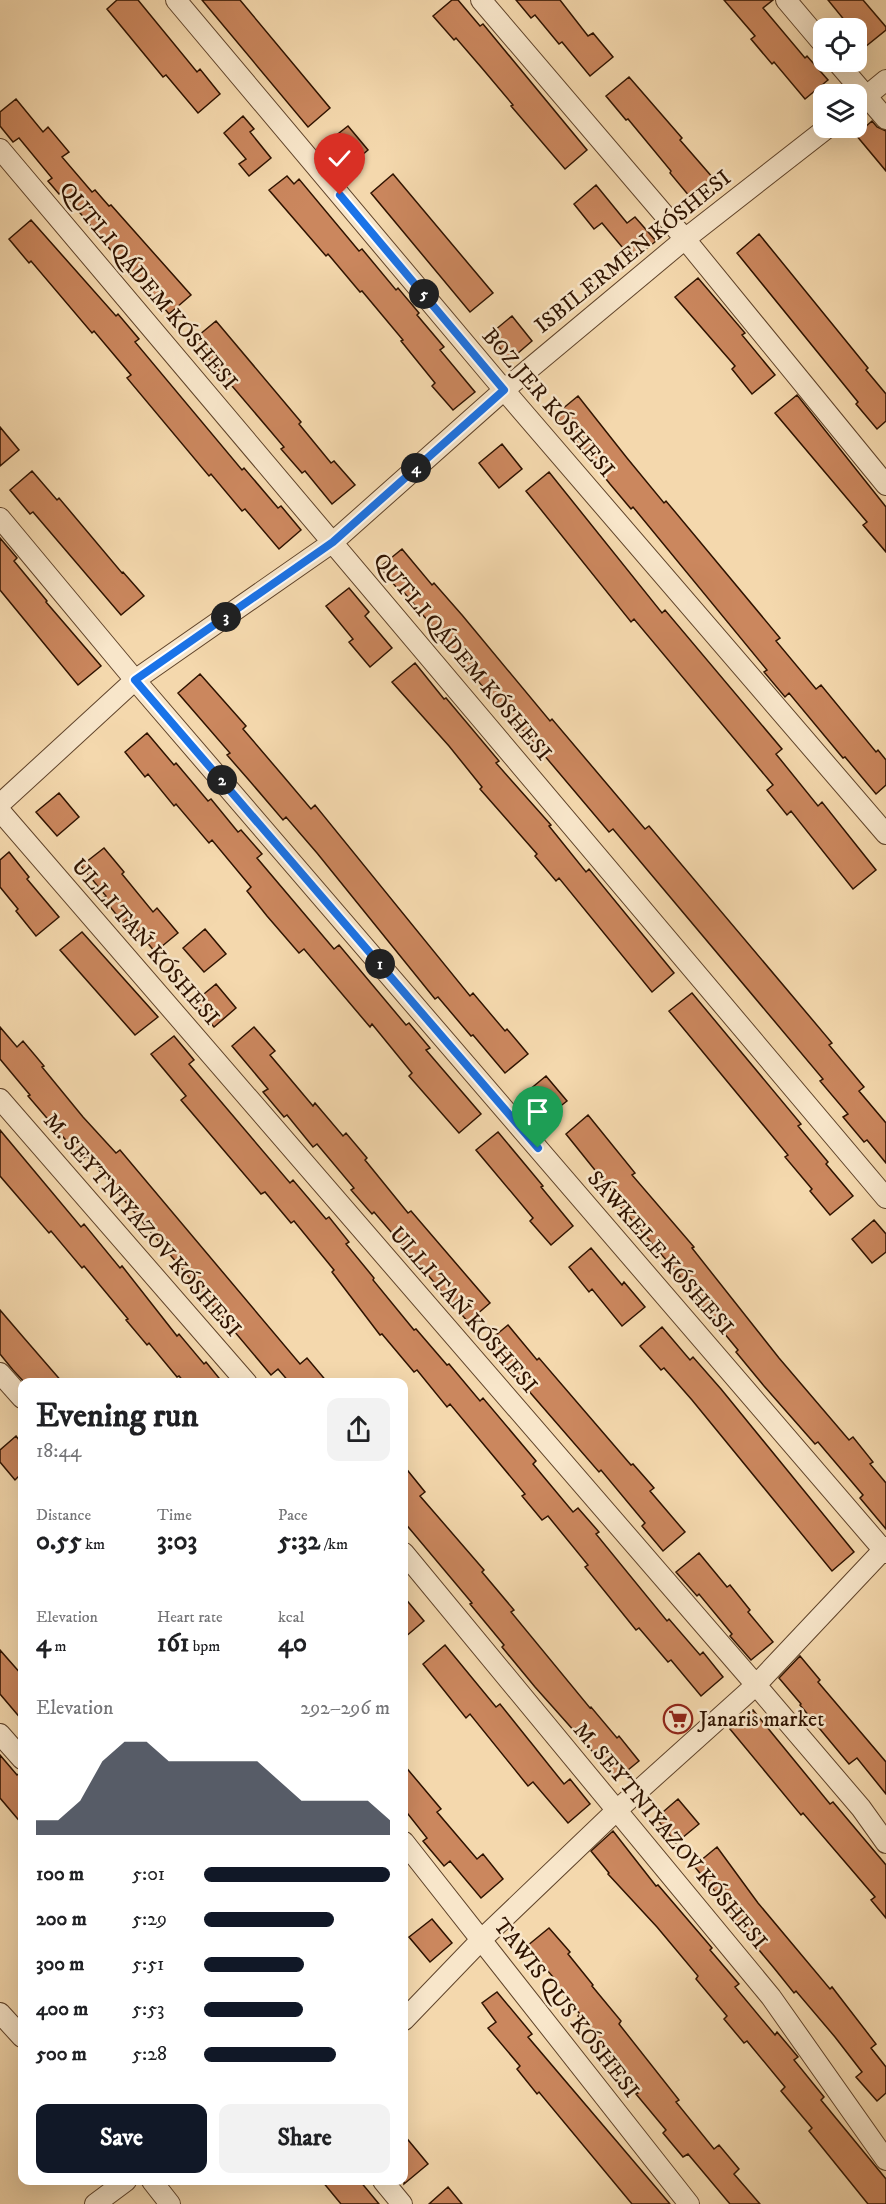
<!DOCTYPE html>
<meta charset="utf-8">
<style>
:root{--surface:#fff;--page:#f2f2f2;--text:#202124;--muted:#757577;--accent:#111827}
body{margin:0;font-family:"IM FELL DW Pica",serif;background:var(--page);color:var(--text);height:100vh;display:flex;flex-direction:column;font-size:22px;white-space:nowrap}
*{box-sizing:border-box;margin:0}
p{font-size:20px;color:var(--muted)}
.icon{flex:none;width:33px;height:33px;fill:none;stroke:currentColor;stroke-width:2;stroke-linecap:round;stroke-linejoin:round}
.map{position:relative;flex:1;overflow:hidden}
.drawer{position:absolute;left:18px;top:1378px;width:390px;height:807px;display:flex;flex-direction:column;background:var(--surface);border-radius:12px;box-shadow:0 6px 24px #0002}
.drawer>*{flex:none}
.fabs{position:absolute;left:813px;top:18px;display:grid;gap:12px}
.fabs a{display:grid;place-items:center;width:54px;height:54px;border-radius:12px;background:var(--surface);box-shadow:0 6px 24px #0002;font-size:30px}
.pin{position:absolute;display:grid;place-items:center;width:51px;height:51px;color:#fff;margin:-62px -26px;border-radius:50% 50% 50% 0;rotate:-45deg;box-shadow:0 0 6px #0007}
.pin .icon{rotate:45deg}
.km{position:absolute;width:30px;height:30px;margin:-15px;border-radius:50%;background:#222;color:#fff;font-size:16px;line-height:30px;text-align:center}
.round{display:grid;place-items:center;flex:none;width:63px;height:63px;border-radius:12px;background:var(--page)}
.summary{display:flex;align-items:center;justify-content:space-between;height:102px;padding:0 18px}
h1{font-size:33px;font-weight:700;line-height:45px}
.figures{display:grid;grid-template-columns:repeat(3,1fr);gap:9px;height:102px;padding:6px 18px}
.figures div{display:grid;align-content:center}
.figures b{font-size:26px;font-weight:700}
.figures small{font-size:16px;font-weight:400}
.figures p{font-size:16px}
.chart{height:168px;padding:12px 18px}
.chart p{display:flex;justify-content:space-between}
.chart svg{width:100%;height:108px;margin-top:6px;fill:var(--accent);opacity:.7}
.button{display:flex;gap:12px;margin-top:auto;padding:12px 18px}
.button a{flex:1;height:69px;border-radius:12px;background:var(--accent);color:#fff;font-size:24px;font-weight:700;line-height:69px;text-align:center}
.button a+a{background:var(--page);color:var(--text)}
ul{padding:0 18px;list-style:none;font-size:20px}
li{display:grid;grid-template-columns:96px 72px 1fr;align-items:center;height:45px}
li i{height:15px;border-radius:8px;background:var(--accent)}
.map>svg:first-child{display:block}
.building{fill:#cb875e;stroke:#2f1300;stroke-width:1.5}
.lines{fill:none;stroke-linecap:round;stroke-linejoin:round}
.minor-casing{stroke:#60442b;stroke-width:22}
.minor{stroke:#f8e6ca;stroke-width:20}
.route-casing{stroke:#fff;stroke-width:12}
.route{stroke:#1a73e8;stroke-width:8}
.labels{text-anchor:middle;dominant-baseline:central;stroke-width:5;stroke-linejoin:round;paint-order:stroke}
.street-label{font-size:22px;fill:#2f1300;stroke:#f8e6ca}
.poi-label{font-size:22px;fill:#2f1300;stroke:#f8e6ca;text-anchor:start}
</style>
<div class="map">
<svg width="886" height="2204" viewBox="0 0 886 2204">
<rect width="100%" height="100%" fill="#f4d8ad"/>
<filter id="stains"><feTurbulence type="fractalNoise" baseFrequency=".00333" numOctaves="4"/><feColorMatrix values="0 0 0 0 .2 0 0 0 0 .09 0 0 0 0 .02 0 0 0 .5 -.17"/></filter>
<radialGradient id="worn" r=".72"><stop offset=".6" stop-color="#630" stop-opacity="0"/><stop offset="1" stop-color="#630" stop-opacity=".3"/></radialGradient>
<path class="building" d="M117 0H138L197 72 200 69 220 94 198 113 166 75 163 77 107 9Z
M202 0H240L330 108 308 127Z
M452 0H458L480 26 483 24 587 150 565 169 511 106 513 105 481 67 456 38 454 40 433 16Z
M516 0H560L588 36 593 33 613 57 590 76 562 42 559 44 535 15 531 18Z
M724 0H773L763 8 805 58 807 56 828 80 805 99 774 62 772 64 751 39 755 36Z
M828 0H863L886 27V30L865 47 856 37V28H837L846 22Z
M629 77 682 138 680 140 713 178 690 197 670 173 671 171 628 119 626 120 606 96Z
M16 99 43 132 48 127 69 152 62 157 92 192 95 190 109 206 111 205 191 295 169 314 140 279 138 281 109 248 62 191 59 194 48 181 52 178 19 138 13 142 0 126V112Z
M243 116 254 129 250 132 271 158 249 176 239 164 246 159 224 133Z
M872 121 877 127 886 131V171L856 135Z
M348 126 368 150 346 169 325 144Z
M393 174 493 293 470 312 371 193Z
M287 176 294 184 299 179 359 251 362 249 396 290 398 288 419 313 417 315 444 347 440 350 475 392 453 410 432 386 435 383 401 341 403 340 362 291 360 292 328 254 326 256 269 190Z
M596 185 627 223 635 217 656 241 633 260 602 223 594 229 574 204Z
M31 220 116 316 118 314 139 339 135 342 242 470 244 468 278 508 281 506 301 530 279 549 245 509 242 511 211 474 209 476 127 378 131 375 94 331 92 333 31 261 29 263 9 239Z
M759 234 868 368 866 370 886 394V421L877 429 856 404 858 402 737 253Z
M698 278 745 333 742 335 775 375 752 394 732 369 735 366 675 297Z
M512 316 532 341 510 360 489 335Z
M216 321 301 422 299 424 331 463 334 461 355 485 332 504 305 471 302 473 281 449 284 447 193 340Z
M797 395 886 507V552L863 525 867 522 775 413Z
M578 396 627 458 664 503 666 501 780 638 776 641 816 689 821 685 876 752 878 750 886 760V785L876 794 845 757 843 758 789 693 785 697 764 672 767 670 633 507 631 509 610 484 555 415Z
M0 427 19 450 0 466Z
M502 444 522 469 499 488 479 463Z
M32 471 57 500 59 498 122 573 123 572 144 596 121 615 33 512 30 514 10 490Z
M549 472 662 613 665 610 782 749 776 754 818 806 822 802 876 870 853 889 791 811 787 815 767 790 773 785 634 619 631 622 526 491Z
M0 538 17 558 14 561 47 601 46 602 101 666 78 685 0 590Z
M402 549 432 585 434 583 462 615 550 721 552 719 645 829 649 826 832 1043 829 1045 864 1087 859 1091 886 1123V1163L867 1140 864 1142 843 1117 848 1114 820 1081 823 1079 613 829 609 832 522 729 520 731 402 590 400 592 380 567Z
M349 588 369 612 365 616 392 648 370 667 349 642 353 639 326 606Z
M415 663 444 699 446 698 499 761 496 763 551 825 549 826 586 872 589 869 674 973 652 992 559 878 556 881 535 856 537 854 480 789 482 787 449 746 392 682Z
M200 674 246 726 243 729 284 777 311 809 315 805 470 996 473 993 505 1031 507 1029 528 1054 505 1073 473 1035 471 1036 438 997 435 999 317 853 286 817 283 820 248 779 227 755 230 753 178 693Z
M147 733 174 765 176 763 208 801 211 799 238 832 241 830 262 854 257 858 334 949 339 945 406 1025 409 1023 430 1048 426 1050 481 1114 459 1133 409 1076 412 1073 372 1024 370 1027 304 949 299 953 267 916 247 891 251 887 212 840 209 843 176 804 174 806 148 774 145 777 125 752Z
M59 793 79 817 57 836 36 812Z
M104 848 124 872 122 874 153 912 157 908 178 933 155 952 128 919 123 923 103 898 106 896 81 866Z
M9 852 29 877 27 879 59 917 36 936 16 911 18 909 0 887V860Z
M205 929 226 954 204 972 183 948Z
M82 932 158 1017 135 1035 60 950Z
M216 984 236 1008 214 1027 193 1003Z
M692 993 801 1124 798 1126 828 1162 826 1164 853 1196 830 1215 810 1191 812 1189 785 1157 788 1155 669 1011Z
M0 1027 17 1047 23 1041 44 1066 42 1067 83 1117 116 1153 120 1150 300 1364 307 1358 328 1383H290L278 1369 271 1375 87 1156 82 1159 28 1096 30 1095 0 1059Z
M254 1027 275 1051 270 1055 313 1106 315 1103 343 1136 346 1133 367 1158 365 1160 408 1213 411 1211 490 1303 468 1322 374 1212 372 1214 351 1190 354 1188 317 1144 313 1147 287 1115 284 1117 263 1092 268 1089 232 1046Z
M174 1036 194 1060 189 1064 290 1183 293 1180 326 1219 329 1217 349 1242 346 1244 374 1278 373 1280 414 1330 416 1329 447 1365 449 1364 480 1401 483 1398 536 1461 533 1464 573 1512 578 1508 599 1532 596 1534 667 1621 669 1619 700 1655 703 1652 723 1677 701 1696 671 1660 668 1662 639 1628 636 1630 585 1567 588 1565 548 1516 542 1520 522 1496 525 1494 450 1404 447 1407 417 1370 414 1372 382 1334 380 1335 332 1272 334 1270 294 1221 291 1223 265 1192 261 1194 181 1100 186 1096 151 1054Z
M546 1076 567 1101 544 1119 523 1095Z
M588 1115 635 1173 632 1175 694 1247 692 1248 779 1358 849 1440 853 1437 873 1462 870 1464 886 1483V1529L860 1498 863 1495 818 1442 815 1444 764 1386 736 1352 738 1350 678 1277 680 1276 617 1203 619 1200 566 1134Z
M0 1130 81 1227 84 1224 120 1268 122 1266 177 1336 179 1334 204 1364 206 1362 223 1383H185L179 1376 177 1377 149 1343 147 1345 126 1320 128 1319 84 1266 82 1268 51 1231 49 1233 0 1176Z
M498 1132 543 1186 541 1187 573 1226 551 1245 530 1221 533 1218 476 1150Z
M874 1220 886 1234V1252L872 1263 852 1239Z
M591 1248 622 1285 624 1282 645 1307 622 1326 592 1289 589 1292 569 1267Z
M0 1310 24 1338 63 1383H25L13 1370 0 1354Z
M508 1325 537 1360 539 1358 631 1465 633 1464 654 1488 650 1491 685 1532 663 1551 642 1526 645 1523 601 1470 599 1472 508 1367 505 1369 485 1344Z
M662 1327 690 1360 693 1357 721 1389 854 1552 832 1571 692 1400 664 1368 661 1370 640 1346Z
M16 1436 22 1444V1473L15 1480 0 1462V1450Z
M404 1466 425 1492 420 1496 484 1570 482 1572 514 1610 511 1612 590 1708 591 1707 617 1738 619 1736 639 1761 617 1779 535 1687 502 1647 504 1645 470 1604 472 1603 404 1522Z
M699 1553 727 1587 730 1585 750 1610 748 1612 773 1642 751 1660 730 1636 732 1634 699 1594 697 1596 676 1572Z
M404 1597 424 1621 404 1638Z
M445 1645 496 1707 500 1704 564 1784 570 1779 590 1804 568 1823 533 1782 528 1786 470 1714 466 1718 423 1664Z
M0 1650 22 1675V1720L0 1694Z
M800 1656 820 1680 818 1682 886 1762V1794L857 1758 849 1764 800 1705 801 1704 779 1678Z
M753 1710 830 1804 833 1802 886 1865V1918L871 1900 875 1897 803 1813 801 1815 730 1729Z
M0 1755 17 1775 22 1771V1824L0 1798Z
M404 1765 441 1809 437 1812 477 1859 483 1854 503 1879 481 1898 450 1861 444 1866 423 1841 427 1838 404 1809Z
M678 1799 699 1824 676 1843 656 1818Z
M613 1831 656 1886 658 1885 712 1948 710 1950 739 1984 735 1987 775 2035 777 2032 798 2057 794 2060 824 2097 821 2100 886 2179V2204H868L809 2131 812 2128 781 2091 785 2087 747 2041 744 2043 724 2019 727 2016 696 1979 698 1976 657 1927 608 1874 609 1873 591 1851Z
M717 1847 758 1903 830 1989 832 1987 876 2044 871 2048 886 2067V2093L877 2101 856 2077 862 2072 835 2037 796 1991 794 1993 774 1968 715 1897 718 1895 694 1866Z
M432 1919 452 1943 430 1962 409 1937Z
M549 1928 570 1952 568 1954 593 1985 592 1986 621 2021 619 2024 679 2100 676 2102 714 2149 719 2145 739 2169 734 2174 760 2204H730L688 2154 683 2157 663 2133 666 2130 636 2094 638 2093 609 2057 611 2055 578 2016 580 2014 550 1979 553 1977 527 1946Z
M497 1992 532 2034 528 2037 670 2204H632L539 2092 537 2094 517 2069 520 2066 488 2028 496 2022 482 2003Z
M404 2135 428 2164 404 2184Z
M322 2181H360L379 2204H341Z
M448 2187 462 2204H429Z"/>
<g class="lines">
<g class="minor-casing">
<path id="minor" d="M176 0 504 390 886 834
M481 0 685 239 886 485
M786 0 824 45
M837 62 886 119
M858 103 886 80
M0 149 886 1198
M0 518 135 680 886 1553
M0 804 135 680 333 542 504 390 685 239 827 128
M0 811 756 1685 861 1808 886 1843
M0 1099 247 1383
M0 1373 22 1398
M404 1553 771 1997 886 2160
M0 1734 22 1759
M404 1842 689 2204
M0 2013 22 2037
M404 2020 481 1940 617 1810 756 1685 886 1547
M152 2181 170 2204
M383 2181 402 2204
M95 2204 126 2181"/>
</g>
<use href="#minor" class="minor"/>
</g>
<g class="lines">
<g class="route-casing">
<path id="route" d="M340 195 504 390 333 542 135 680 538 1148"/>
</g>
<use href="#route" class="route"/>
</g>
<defs>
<g id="supermarket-ring" transform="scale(1.5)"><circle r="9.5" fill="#f8e6ca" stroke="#8f2418" stroke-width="1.5"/><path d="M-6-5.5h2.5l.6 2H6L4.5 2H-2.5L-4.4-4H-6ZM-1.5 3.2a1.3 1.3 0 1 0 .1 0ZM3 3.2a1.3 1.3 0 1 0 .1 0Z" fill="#8f2418"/></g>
</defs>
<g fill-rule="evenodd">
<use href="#supermarket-ring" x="678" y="1719"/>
</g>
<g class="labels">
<g class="street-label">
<text transform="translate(633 252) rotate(-39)">ISBILERMEN KÓSHESI</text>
<text transform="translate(148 286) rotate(50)">QUTLI QÁDEM KÓSHESI</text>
<text transform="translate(548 403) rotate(49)">BOZ JER KÓSHESI</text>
<text transform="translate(462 657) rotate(50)">QUTLI QÁDEM KÓSHESI</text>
<text transform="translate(145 942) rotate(49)">ULLI TAŃ KÓSHESI</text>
<text transform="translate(142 1225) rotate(49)">M. SEYTNIYAZOV KÓSHESI</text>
<text transform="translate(660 1253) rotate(49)">SÁWKELE KÓSHESI</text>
<text transform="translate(463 1310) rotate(49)">ULLI TAŃ KÓSHESI</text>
<text transform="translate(670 1836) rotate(50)">M. SEYTNIYAZOV KÓSHESI</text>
<text transform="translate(566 2008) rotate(52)">TAWIS QUS KÓSHESI</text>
</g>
<g class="poi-label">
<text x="699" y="1719">Janaris market</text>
</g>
</g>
<rect width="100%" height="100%" filter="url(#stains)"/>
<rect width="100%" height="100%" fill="url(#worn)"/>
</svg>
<div class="fabs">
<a><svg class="icon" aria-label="locate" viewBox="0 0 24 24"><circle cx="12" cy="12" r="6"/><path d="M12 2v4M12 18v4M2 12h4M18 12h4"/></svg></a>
<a><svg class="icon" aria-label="layers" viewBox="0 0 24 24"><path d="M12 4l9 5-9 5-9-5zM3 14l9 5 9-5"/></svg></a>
</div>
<div class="pin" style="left:538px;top:1148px;background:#1e9e55"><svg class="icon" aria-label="arrive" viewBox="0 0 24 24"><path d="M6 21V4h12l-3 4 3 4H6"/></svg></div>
<div class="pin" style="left:340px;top:195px;background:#d93025"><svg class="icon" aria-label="check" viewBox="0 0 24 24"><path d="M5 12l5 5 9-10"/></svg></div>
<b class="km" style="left:380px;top:964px">1</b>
<b class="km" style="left:222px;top:780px">2</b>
<b class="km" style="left:226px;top:617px">3</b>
<b class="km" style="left:416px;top:468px">4</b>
<b class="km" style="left:424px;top:294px">5</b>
<section class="drawer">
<div class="summary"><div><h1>Evening run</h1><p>18:44</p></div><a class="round"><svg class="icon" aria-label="share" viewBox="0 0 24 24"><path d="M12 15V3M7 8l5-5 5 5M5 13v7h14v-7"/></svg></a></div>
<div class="figures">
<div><p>Distance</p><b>0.55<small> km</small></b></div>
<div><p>Time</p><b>3:03</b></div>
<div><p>Pace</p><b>5:32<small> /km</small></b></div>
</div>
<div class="figures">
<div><p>Elevation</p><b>4<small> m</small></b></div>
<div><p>Heart rate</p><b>161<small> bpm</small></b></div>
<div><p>kcal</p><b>40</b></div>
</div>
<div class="chart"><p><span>Elevation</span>292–296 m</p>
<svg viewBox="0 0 160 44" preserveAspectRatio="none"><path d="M0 44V38L10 38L20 30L30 14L40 6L50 6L60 14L70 14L80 14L90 14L100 14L110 22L120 30L130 30L140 30L150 30L160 38V44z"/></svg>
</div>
<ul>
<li><b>100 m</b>5:01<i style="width:100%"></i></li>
<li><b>200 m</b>5:29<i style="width:70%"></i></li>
<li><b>300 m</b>5:51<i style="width:54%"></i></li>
<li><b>400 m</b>5:53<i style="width:53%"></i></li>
<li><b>500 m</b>5:28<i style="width:71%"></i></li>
</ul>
<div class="button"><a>Save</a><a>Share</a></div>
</section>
</div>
